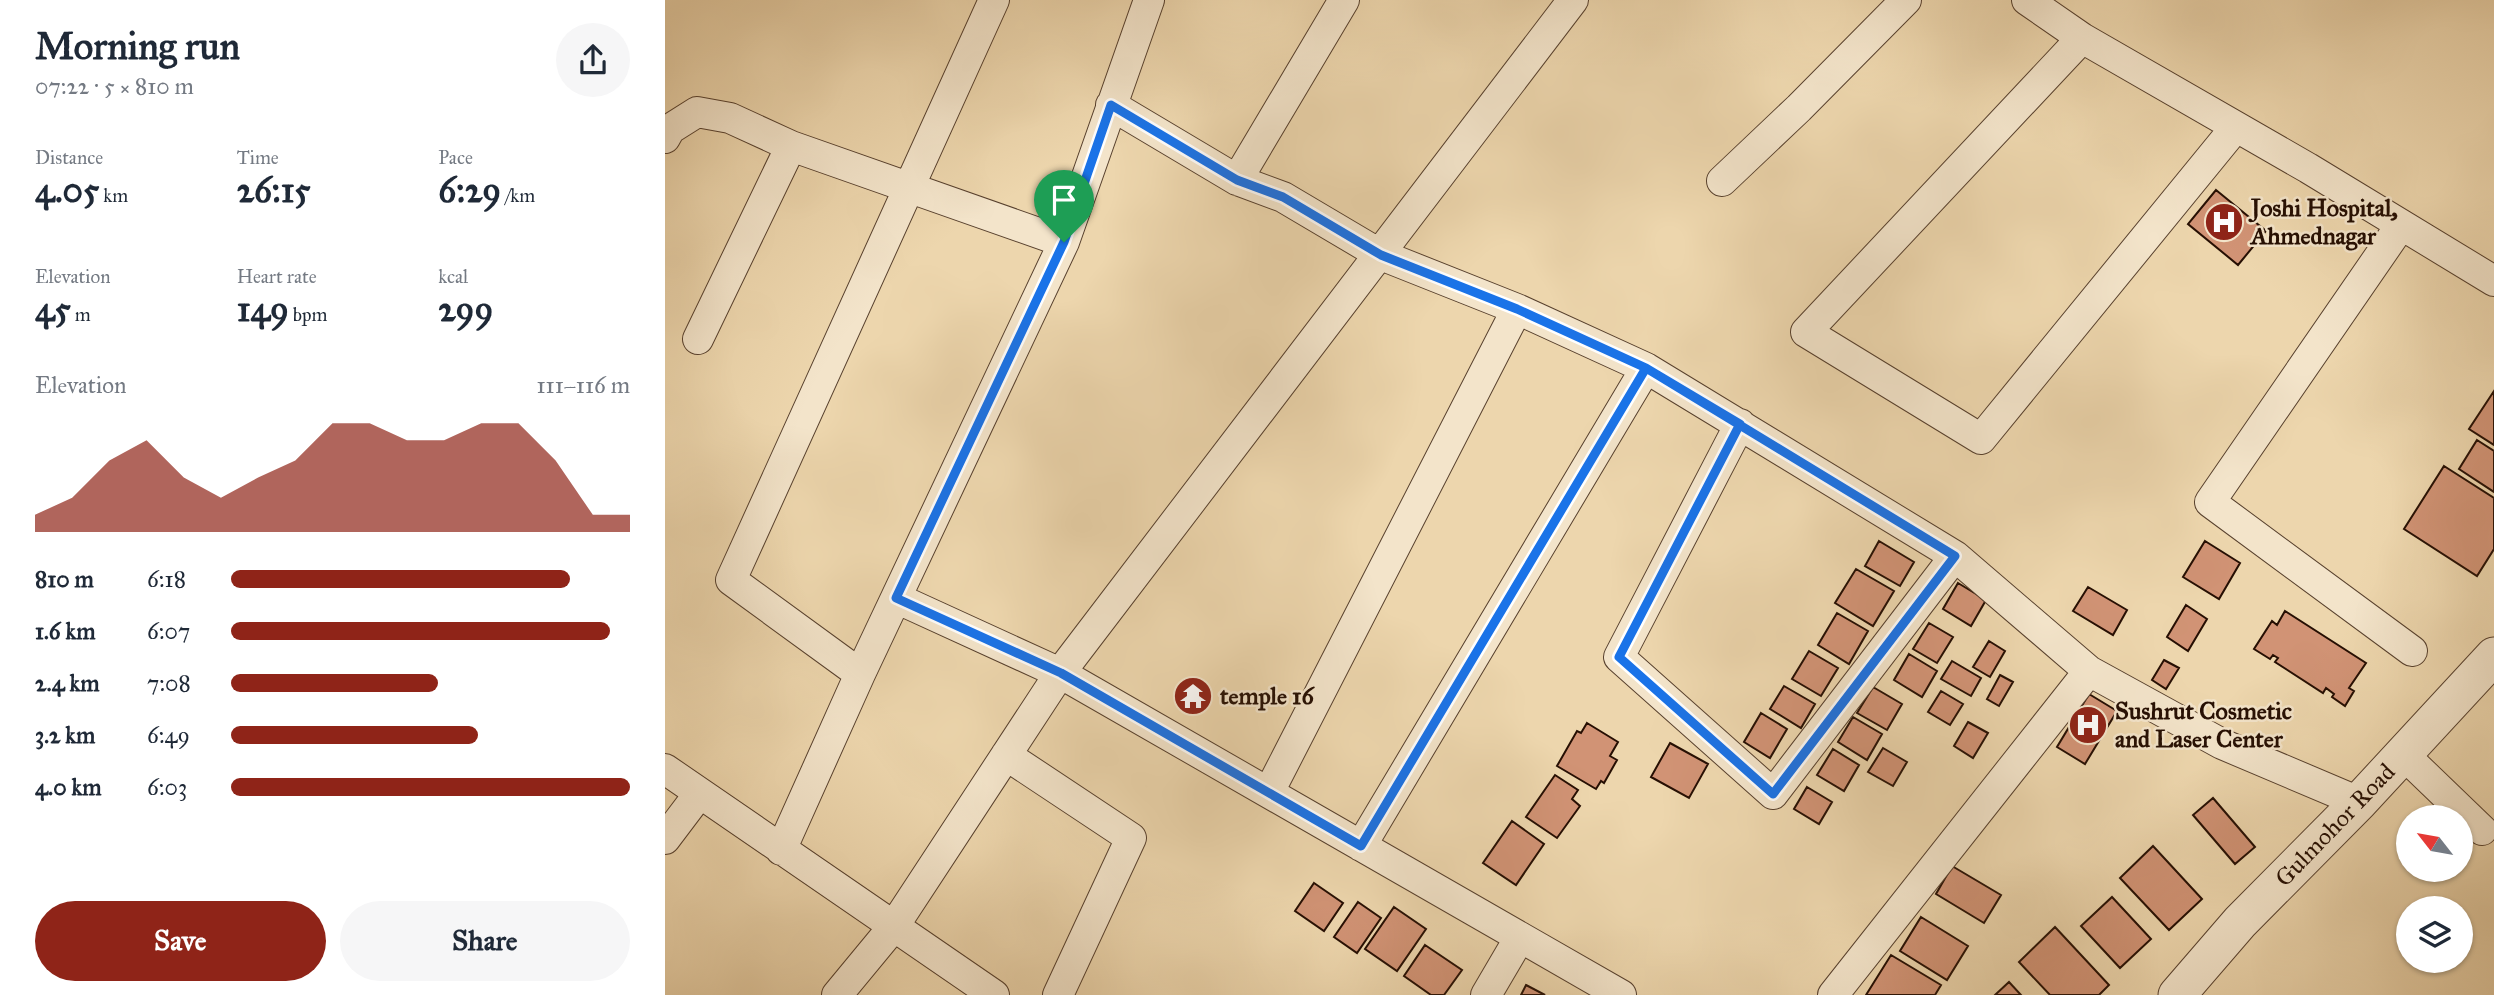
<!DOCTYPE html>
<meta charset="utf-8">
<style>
:root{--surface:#fff;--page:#f6f6f7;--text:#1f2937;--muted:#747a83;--accent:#8f2418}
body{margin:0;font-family:"IM FELL Great Primer",serif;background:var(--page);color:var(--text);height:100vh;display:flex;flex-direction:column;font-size:26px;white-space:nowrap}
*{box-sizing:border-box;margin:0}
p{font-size:23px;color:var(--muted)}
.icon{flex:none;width:38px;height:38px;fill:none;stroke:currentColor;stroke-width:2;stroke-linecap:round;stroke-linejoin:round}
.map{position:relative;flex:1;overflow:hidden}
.details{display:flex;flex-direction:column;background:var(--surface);width:665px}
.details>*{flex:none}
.needle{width:46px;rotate:301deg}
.fabs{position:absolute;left:1731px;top:805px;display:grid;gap:14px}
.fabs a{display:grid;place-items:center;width:77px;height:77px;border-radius:50%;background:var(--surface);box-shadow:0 2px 5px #0004;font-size:35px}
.pin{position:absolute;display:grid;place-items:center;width:60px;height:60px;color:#fff;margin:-72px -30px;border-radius:50% 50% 50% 0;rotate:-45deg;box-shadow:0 0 7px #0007}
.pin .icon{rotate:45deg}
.round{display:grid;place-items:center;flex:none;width:74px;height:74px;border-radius:37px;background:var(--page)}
.summary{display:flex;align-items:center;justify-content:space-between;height:119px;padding:0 35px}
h1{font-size:38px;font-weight:700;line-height:52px}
.stats{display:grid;grid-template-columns:repeat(3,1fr);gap:10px;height:119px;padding:7px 35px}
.stats div{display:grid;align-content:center}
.stats b{font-size:35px;font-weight:700}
.stats small{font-size:19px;font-weight:400}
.stats p{font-size:19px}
.chart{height:196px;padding:14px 35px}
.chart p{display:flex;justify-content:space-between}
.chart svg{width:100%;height:126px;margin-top:7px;fill:var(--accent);opacity:.7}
.button{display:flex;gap:14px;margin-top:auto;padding:14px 35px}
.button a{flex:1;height:80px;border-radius:42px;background:var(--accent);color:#fff;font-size:28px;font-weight:700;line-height:80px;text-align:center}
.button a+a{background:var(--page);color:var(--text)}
ul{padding:0 35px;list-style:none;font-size:23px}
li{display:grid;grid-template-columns:112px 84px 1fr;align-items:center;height:52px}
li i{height:18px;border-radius:9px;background:var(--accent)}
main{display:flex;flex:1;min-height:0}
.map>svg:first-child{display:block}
.building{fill:#d19375;stroke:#260f03;stroke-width:2}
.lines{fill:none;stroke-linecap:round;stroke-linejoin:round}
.minor-casing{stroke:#58412e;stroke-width:32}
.tertiary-casing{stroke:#58412e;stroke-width:39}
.minor{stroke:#f3e4ca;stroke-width:30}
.tertiary{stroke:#f3e4ca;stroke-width:37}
.route-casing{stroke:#fff;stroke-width:14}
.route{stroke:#1a73e8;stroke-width:9}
.labels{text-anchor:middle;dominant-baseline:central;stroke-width:5;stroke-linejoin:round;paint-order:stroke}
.poi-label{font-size:24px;font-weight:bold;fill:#260f03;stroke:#f3e4ca;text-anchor:start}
.street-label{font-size:24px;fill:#260f03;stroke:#f3e4ca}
</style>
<main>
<section class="details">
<div class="summary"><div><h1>Morning run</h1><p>07:22 · 5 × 810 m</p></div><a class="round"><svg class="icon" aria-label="share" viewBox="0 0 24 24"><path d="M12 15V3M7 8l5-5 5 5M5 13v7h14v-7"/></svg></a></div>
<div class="stats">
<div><p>Distance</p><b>4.05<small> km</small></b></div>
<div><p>Time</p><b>26:15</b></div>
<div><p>Pace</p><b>6:29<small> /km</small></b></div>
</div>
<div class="stats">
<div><p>Elevation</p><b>45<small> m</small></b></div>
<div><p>Heart rate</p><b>149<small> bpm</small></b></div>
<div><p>kcal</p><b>299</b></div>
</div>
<div class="chart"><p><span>Elevation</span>111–116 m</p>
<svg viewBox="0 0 160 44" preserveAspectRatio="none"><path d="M0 44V38L10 32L20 19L30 12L40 25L50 32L60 25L70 19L80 6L90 6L100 12L110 12L120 6L130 6L140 19L150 38L160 38V44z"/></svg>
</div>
<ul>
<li><b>810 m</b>6:18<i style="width:85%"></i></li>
<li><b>1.6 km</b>6:07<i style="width:95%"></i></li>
<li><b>2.4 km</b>7:08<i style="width:52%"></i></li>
<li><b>3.2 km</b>6:49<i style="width:62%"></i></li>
<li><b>4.0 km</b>6:03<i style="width:100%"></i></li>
</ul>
<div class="button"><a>Save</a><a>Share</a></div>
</section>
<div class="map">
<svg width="1829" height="995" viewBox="0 0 1829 995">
<rect width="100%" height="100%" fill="#edd6ad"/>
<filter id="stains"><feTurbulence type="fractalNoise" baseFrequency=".00286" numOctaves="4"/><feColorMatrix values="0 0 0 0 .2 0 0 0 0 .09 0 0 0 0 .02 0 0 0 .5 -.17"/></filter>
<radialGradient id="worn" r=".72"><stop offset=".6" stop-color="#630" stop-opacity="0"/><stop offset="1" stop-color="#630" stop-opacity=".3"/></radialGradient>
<path class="building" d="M1551 190 1601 231 1573 265 1523 224Z
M1829 391V445L1804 429Z
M1812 440 1829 451V492L1794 469Z
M1779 466 1829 498V549L1812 576 1739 529Z
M1214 541 1249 562 1235 586 1200 566Z
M1540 541 1575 563 1554 599 1518 577Z
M1191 569 1229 591 1208 626 1170 603Z
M1293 583 1321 600 1306 626 1278 609Z
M1423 587 1462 610 1448 635 1408 611Z
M1521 605 1542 619 1523 651 1502 637Z
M1620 611 1701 663 1684 688 1689 691 1680 706 1667 697 1669 694 1661 688 1658 693 1610 662 1613 658 1608 655 1605 659 1589 649 1607 621 1612 625Z
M1172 613 1203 631 1184 664 1153 645Z
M1264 623 1288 637 1272 663 1248 649Z
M1324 641 1340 651 1325 677 1308 667Z
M1144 651 1173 668 1156 696 1127 679Z
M1244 654 1272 671 1257 697 1229 680Z
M1499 660 1514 668 1501 689 1487 680Z
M1287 661 1316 678 1306 696 1276 679Z
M1335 675 1348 682 1334 706 1322 699Z
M1119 686 1150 704 1136 728 1105 709Z
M1208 687 1237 704 1222 730 1192 713Z
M1276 691 1298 704 1285 725 1263 712Z
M1424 694 1452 711 1420 764 1392 747Z
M1096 713 1122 729 1105 758 1079 742Z
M1188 717 1217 734 1202 760 1173 742Z
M1303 722 1323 733 1308 758 1289 746Z
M922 723 953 742 945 756 952 760 939 783 936 781 931 789 892 766 912 731 916 733Z
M1005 743 1043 764 1024 798 986 777Z
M1218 748 1242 762 1228 786 1203 772Z
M1168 749 1194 765 1179 791 1152 775Z
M890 775 913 790 907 799 915 806 892 838 861 817Z
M1142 787 1167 802 1154 824 1129 809Z
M1548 798 1590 847 1570 864 1528 815Z
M847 821 879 844 851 885 818 863Z
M1488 846 1537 899 1504 930 1455 878Z
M1287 866 1336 895 1319 923 1271 894Z
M649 883 678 903 659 931 630 911Z
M1447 897 1486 939 1455 968 1416 926Z
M693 902 716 918 692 953 669 937Z
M729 907 761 929 732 971 700 949Z
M1256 917 1303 946 1282 980 1235 951Z
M1390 927 1444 985 1434 995H1385L1354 962Z
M760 945 797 970 779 995H766L739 976Z
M1226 955 1276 985 1270 995H1201Z
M1344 982 1356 995H1330Z
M861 985 880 995H856Z"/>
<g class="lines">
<g class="minor-casing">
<path id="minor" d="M1362 0 1417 38 1643 168 1829 281
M1417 38 1141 332 1316 439 1570 128
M446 105 572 180 618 197 716 255 852 309 981 368 1290 556 1424 671 1557 744 1694 802
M0 138 5 129 32 112 65 118 126 146
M572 180 679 0
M1057 181 1134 108 1241 0
M1736 225 1545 502 1747 651
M33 339 126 146 399 242
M1075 424 954 657 1108 794 1290 556
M231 598 395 673 908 0
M195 674 66 580 329 0
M1738 754 1817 830
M341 755 466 838 393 995
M0 769 329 995
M604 792 852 309
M0 839 34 794
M696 846 981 368
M116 850 195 674 399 242 484 0
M172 995 229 926 395 673 956 995
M821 995 855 937
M1168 995 1424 671"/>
</g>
<g class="tertiary-casing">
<path id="tertiary" d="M1512 995 1575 922 1694 802 1829 656"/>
</g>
<use href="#minor" class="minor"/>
<use href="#tertiary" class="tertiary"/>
</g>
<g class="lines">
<g class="route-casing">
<path id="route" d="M399 242 446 105 572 180 618 197 716 255 852 309 981 368 1290 556 1108 794 954 657 1075 424 981 368 696 846 396 673 231 598 399 242"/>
</g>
<use href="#route" class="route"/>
</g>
<defs>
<g id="hospital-disc" transform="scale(2.0125)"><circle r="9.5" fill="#8f2418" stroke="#f3e4ca"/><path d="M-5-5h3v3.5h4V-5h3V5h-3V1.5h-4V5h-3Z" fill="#fff"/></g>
<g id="temple-disc" transform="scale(2.0125)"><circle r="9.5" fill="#8f2418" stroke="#f3e4ca"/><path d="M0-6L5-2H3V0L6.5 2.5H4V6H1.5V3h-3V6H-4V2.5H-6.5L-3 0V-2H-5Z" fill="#fff"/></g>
</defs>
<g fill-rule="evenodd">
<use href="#hospital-disc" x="1559" y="222"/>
<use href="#temple-disc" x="528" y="696"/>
<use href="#hospital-disc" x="1423" y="725"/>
</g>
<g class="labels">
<g class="poi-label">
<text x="1586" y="208">Joshi Hospital,<tspan x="1586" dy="28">Ahmednagar</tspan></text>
<text x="555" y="696">temple 16</text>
<text x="1450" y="711">Sushrut Cosmetic<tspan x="1450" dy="28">and Laser Center</tspan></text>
</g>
<g class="street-label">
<text transform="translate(1670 825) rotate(-46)">Gulmohor Road</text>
</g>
</g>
<rect width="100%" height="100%" filter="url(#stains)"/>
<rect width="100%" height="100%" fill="url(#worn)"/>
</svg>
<div class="fabs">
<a><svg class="needle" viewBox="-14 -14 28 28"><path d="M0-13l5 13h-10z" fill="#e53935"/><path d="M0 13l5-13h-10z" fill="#747a83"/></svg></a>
<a><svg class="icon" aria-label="layers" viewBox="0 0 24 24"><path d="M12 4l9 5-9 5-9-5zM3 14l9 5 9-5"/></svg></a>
</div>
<div class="pin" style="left:399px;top:242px;background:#1e9e55"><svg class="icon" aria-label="arrive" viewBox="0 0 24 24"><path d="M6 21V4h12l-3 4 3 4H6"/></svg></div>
</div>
</main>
